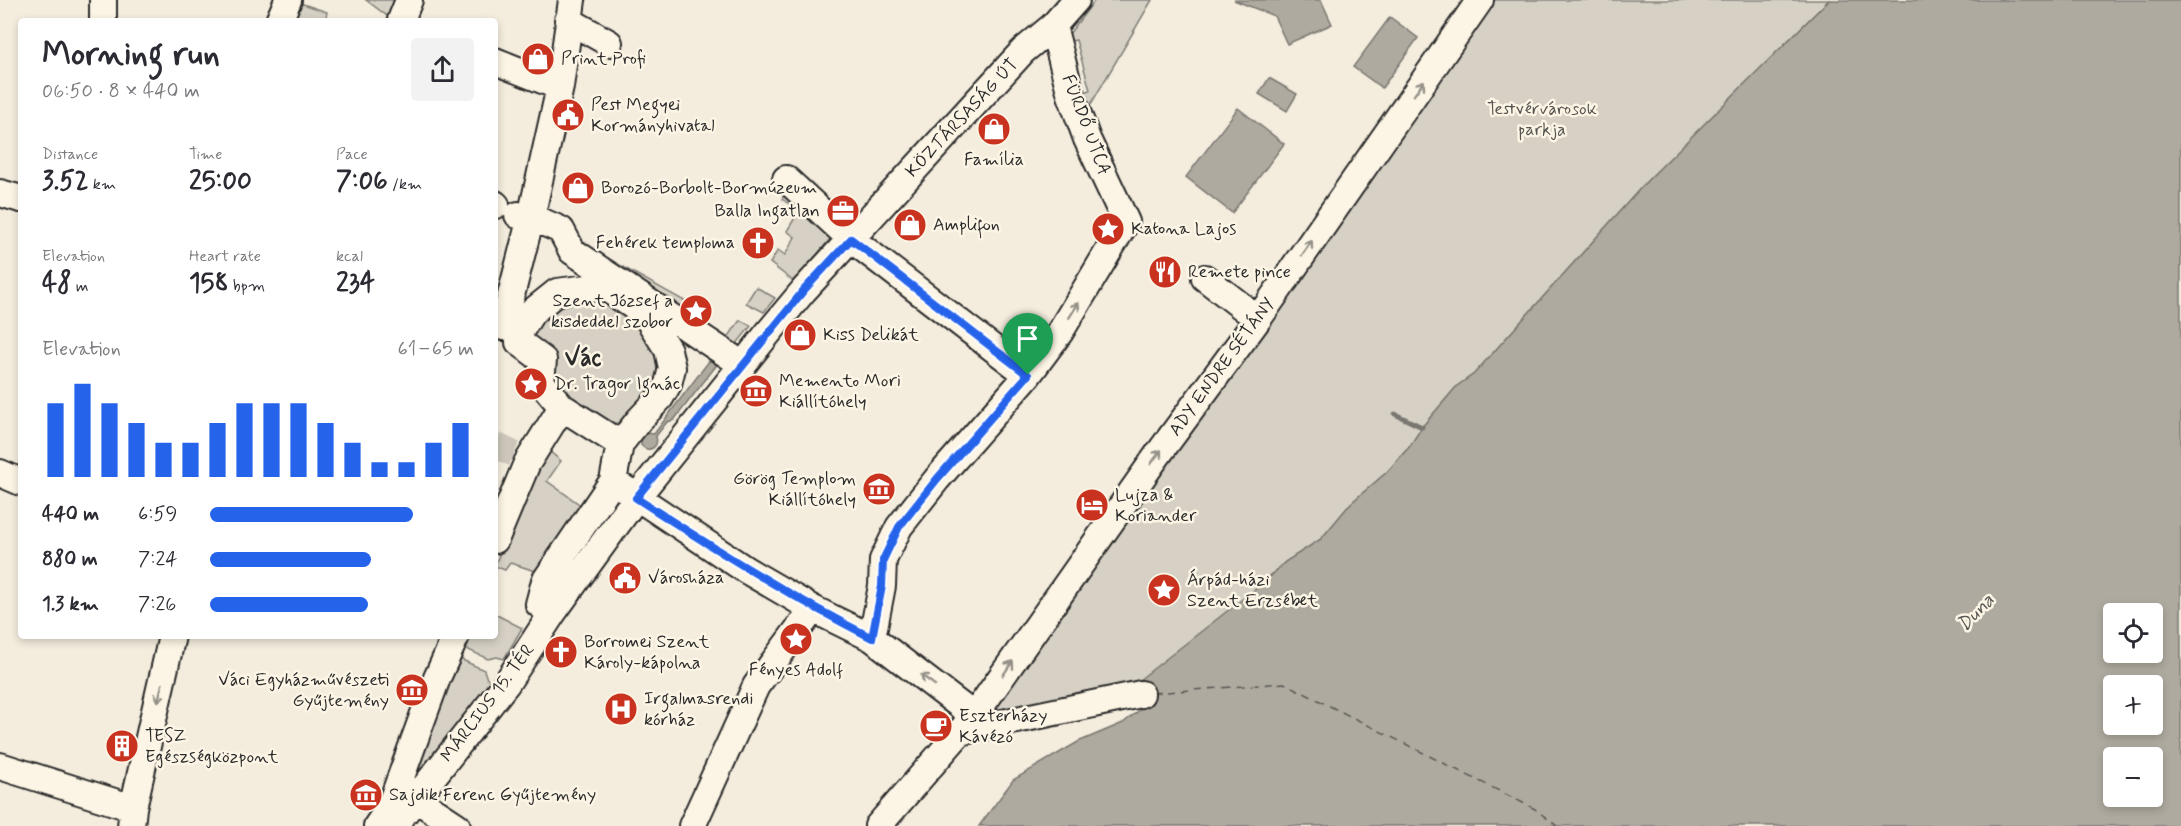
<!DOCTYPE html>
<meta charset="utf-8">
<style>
:root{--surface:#fff;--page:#f2f2f3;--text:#2b2b33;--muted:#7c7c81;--accent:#2563eb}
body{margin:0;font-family:Mynerve,sans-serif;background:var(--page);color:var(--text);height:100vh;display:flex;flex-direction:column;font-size:22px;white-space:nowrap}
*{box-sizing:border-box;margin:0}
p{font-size:20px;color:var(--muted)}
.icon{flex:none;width:33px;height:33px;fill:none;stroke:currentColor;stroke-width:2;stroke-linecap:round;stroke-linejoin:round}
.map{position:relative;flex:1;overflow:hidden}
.side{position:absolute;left:18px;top:18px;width:480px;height:621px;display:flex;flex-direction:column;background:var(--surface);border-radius:6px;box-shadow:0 3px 9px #0003}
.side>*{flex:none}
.controls{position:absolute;left:2103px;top:603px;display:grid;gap:12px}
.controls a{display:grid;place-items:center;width:60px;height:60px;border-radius:6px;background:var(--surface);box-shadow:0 3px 9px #0003;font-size:30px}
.pin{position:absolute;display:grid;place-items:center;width:51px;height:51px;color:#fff;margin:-62px -26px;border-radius:50% 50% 50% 0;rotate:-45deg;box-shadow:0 0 6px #0007}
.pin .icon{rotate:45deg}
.round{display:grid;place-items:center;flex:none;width:63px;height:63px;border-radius:6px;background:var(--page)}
.head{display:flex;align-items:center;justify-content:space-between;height:102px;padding:0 24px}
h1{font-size:33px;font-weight:700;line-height:45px}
.figures{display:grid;grid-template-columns:repeat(3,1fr);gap:9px;height:102px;padding:6px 24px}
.figures div{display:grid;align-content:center}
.figures b{font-size:26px;font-weight:700}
.figures small{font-size:16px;font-weight:400}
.figures p{font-size:16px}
.chart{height:168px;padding:12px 24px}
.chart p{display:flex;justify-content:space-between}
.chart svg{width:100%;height:108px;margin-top:6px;stroke:var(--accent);stroke-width:6}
ul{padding:0 24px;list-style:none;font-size:20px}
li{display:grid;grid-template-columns:96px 72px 1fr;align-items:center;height:45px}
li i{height:15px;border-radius:8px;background:var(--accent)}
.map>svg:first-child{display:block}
.green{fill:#d6d1c4;stroke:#807e78;stroke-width:1.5}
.water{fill:#afaaa0;stroke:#7a7771;stroke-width:1.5;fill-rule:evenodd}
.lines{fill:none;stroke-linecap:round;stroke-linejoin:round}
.stream{stroke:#7a7771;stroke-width:5}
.ferry{stroke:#595754;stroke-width:1.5;stroke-dasharray:8 6;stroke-linecap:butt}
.minor-tunnel{stroke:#ccc6ba;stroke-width:26;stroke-dasharray:26 13;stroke-linecap:butt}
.minor-casing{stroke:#2b2b2b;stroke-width:30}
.minor{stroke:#fcf5e5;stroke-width:26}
.oneway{stroke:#949088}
.route-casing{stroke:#fff;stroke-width:12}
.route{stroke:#2563eb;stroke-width:8}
.labels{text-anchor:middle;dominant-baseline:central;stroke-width:5;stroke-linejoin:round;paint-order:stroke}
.poi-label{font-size:18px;fill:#2b2b2b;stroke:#fcf5e5;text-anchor:start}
.park-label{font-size:18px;fill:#565451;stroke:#fcf5e5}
.street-label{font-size:18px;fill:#2b2b2b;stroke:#fcf5e5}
.water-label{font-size:20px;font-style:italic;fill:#595754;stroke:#fcf5e5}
.district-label{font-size:24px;font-weight:bold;fill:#2b2b2b;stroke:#fcf5e5}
</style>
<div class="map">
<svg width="2181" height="826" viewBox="0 0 2181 826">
<rect width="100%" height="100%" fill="#f4edde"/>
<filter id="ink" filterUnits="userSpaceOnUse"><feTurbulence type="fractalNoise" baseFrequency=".0167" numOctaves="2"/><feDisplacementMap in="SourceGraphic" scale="12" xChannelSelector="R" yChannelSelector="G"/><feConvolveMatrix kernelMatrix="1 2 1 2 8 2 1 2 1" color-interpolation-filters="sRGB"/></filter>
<g filter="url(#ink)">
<path class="green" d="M291 0 327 12 325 21H282Z
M366 0H398L390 18Z
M1095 0H1152L1084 116 1071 95 1090 90 1076 40 1067 42 1066 38Z
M1480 0H1829L1647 181 1474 374 1457 386 1422 427 1410 446 1387 472 1351 503 1321 539 1285 562 1141 694 974 716Z
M786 191 835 233 794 282 770 263 778 250 785 255 795 237 787 231 799 211 782 199Z
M585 246 690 304 687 310 581 252Z
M756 287 775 298 764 312 746 303Z
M601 299 628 314 655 353 658 381 650 393 622 422 597 426 568 405 529 347 543 317 562 302Z
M740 320 751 326 731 351 723 345Z
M543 446 561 461 547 481 586 509 542 573 510 563 505 570 495 566V565Z
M495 614 522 628 504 659 497 657 488 659 462 647 467 636H495Z
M458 658 484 670 487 679 495 682 398 800Z"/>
<path class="water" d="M1234 0H1321L1332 24 1287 44 1274 16Z
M1829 0H2181V826H979L1013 780 1078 742 1123 723 1142 708 1139 680 1267 580 1285 562 1321 539 1351 503 1387 472 1410 446 1422 427 1457 386 1474 374 1647 181ZM2114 614H2152V652H2114ZM2114 686H2152V724H2114ZM2114 758H2152V796H2114Z
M1390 17 1418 38 1382 88 1353 67Z
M1269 78 1297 94 1287 111 1259 94Z
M1238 108 1284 144 1232 213 1186 177Z
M709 361 719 362 674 420 667 422 656 436C659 447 649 454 641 445V437L646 433 654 434Z"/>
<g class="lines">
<path class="stream" d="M1395 414 1422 427"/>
<path class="ferry" d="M1153 693 1284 683 1535 809 1557 826"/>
<path class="minor-tunnel" d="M495 445 514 454"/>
<g class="minor-casing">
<path id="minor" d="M568 20 609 43
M103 21V0
M279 21 288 0
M404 21 401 20 409 0
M495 61 560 87
M786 179 851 239 1028 375
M0 193 21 199
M495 204 496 205
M518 215 531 217 560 87 572 0
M1205 278 1258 319
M503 327 531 217 561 230 572 251 743 365
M562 407 620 444
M0 473 21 482
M495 540 527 463 562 407 541 382 543 360 519 342 521 330 532 312 557 292 603 286 645 314 668 350 672 368 668 384 660 398 639 420 620 444 613 481 746 570 813 609 872 638 974 716
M552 614 539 604 545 581 613 481
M872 638 882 586 883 560 899 527 937 479 1028 375 1060 332 1126 222 1087 139 1071 95 1053 26
M959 732 1141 694
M0 766 133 808
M416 799 457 826
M131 826 133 808 172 636
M377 826 390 807 437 678 456 636
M394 826 506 684 552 614 636 498 769 332 804 290 1023 51 1053 26 1076 0
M692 826 756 686 813 609
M878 826 974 716 1157 456 1258 319 1480 0"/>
</g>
<use href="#minor" class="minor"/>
</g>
<defs><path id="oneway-shaft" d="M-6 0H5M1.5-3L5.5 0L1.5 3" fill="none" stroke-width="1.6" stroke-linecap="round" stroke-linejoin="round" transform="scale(1.5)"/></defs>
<g class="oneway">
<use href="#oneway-shaft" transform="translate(1419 88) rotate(-55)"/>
<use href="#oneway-shaft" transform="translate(1307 248) rotate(-55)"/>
<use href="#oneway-shaft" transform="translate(1074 310) rotate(-58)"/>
<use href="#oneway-shaft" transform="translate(1156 457) rotate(-54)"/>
<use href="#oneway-shaft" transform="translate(1008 668) rotate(-55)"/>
<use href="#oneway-shaft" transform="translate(928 680) rotate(-143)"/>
<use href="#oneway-shaft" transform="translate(160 693) rotate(103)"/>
</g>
</g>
<g class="lines" filter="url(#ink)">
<g class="route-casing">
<path id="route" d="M851 239 1028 375 937 479 899 527 883 560 882 586 872 638C789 596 713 548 636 498L804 290Z"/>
</g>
<use href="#route" class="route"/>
</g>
<defs>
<g id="shop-disc" transform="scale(1.725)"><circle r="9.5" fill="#c8321e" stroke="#fcf5e5"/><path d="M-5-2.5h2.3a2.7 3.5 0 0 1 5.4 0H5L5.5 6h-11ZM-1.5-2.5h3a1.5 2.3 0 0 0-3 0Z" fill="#fff"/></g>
<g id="civic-disc" transform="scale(1.725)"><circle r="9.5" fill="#c8321e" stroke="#fcf5e5"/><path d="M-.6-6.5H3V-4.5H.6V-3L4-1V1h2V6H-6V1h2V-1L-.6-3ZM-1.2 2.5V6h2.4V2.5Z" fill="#fff"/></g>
<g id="office-disc" transform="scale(1.725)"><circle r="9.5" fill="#c8321e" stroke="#fcf5e5"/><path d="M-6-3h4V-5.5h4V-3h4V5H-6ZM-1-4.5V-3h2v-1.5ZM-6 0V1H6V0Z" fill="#fff"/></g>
<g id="sight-disc" transform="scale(1.725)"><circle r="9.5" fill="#c8321e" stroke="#fcf5e5"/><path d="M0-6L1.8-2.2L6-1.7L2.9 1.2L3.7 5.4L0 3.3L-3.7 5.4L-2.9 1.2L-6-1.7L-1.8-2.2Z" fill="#fff"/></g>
<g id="church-disc" transform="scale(1.725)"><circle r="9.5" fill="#c8321e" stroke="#fcf5e5"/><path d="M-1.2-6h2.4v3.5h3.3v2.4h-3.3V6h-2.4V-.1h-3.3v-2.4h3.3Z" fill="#fff"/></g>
<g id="restaurant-disc" transform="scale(1.725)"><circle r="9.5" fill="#c8321e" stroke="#fcf5e5"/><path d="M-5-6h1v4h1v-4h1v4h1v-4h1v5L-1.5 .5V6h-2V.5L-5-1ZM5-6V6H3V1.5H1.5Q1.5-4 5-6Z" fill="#fff"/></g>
<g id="museum-disc" transform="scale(1.725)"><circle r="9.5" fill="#c8321e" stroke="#fcf5e5"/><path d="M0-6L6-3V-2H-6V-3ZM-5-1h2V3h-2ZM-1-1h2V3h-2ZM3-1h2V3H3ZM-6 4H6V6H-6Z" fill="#fff"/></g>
<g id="hotel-disc" transform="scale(1.725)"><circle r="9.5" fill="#c8321e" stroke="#fcf5e5"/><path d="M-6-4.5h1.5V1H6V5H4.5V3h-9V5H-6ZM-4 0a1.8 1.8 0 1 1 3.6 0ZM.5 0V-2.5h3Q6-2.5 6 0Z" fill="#fff"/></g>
<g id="hospital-disc" transform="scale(1.725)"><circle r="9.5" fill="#c8321e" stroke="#fcf5e5"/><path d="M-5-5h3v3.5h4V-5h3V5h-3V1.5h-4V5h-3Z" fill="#fff"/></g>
<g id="cafe-disc" transform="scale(1.725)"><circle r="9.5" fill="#c8321e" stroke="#fcf5e5"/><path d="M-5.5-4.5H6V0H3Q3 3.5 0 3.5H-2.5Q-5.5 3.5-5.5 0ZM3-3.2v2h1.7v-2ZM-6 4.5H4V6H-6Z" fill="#fff"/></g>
<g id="building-disc" transform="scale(1.725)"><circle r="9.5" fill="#c8321e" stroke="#fcf5e5"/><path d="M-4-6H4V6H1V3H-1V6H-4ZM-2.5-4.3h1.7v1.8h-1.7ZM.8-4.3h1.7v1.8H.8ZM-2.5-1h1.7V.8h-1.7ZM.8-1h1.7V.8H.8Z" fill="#fff"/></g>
</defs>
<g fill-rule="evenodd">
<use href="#shop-disc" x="538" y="59"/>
<use href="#civic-disc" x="568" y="115"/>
<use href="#shop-disc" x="994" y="129"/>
<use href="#shop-disc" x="578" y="188"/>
<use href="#office-disc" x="843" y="211"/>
<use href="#shop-disc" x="910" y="225"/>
<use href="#sight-disc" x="1108" y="229"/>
<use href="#church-disc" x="758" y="243"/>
<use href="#restaurant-disc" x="1165" y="272"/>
<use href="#sight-disc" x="696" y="311"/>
<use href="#shop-disc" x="800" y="335"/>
<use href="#sight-disc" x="531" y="384"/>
<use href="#museum-disc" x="756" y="391"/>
<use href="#museum-disc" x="879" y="489"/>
<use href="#hotel-disc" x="1092" y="505"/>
<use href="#civic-disc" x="625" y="578"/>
<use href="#sight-disc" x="1164" y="590"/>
<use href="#sight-disc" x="796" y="639"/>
<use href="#church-disc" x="561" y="652"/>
<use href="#museum-disc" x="412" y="690"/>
<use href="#hospital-disc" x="621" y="709"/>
<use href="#cafe-disc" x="936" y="726"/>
<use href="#building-disc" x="122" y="746"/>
<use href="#museum-disc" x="366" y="795"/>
</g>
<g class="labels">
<g class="poi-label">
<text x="561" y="59">Print Profi</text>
<text x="591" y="105">Pest Megyei<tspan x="591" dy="21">Kormányhivatal</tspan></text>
<text x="994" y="160" text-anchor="middle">Família</text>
<text x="601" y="188">Borozó-Borbolt-Bormúzeum</text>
<text x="820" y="211" text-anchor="end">Balla Ingatlan</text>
<text x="933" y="225">Amplifon</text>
<text x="1131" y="229">Katona Lajos</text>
<text x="735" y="243" text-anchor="end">Fehérek temploma</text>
<text x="1188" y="272">Remete pince</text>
<text x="673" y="301" text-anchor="end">Szent József a<tspan x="673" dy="21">kisdeddel szobor</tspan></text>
<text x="823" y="335">Kiss Delikát</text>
<text x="779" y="381">Memento Mori<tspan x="779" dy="21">Kiállítóhely</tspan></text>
<text x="554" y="384">Dr. Tragor Ignác</text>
<text x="856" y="479" text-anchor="end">Görög Templom<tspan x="856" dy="21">Kiállítóhely</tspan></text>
<text x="1115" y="495">Lujza &amp;<tspan x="1115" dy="21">Koriander</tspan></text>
<text x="648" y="578">Városháza</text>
<text x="1187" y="580">Árpád-házi<tspan x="1187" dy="21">Szent Erzsébet</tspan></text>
<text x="584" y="642">Borromei Szent<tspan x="584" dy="21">Károly-kápolna</tspan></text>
<text x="796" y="670" text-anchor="middle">Fényes Adolf</text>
<text x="389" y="680" text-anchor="end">Váci Egyházművészeti<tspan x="389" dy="21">Gyűjtemény</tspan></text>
<text x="644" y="699">Irgalmasrendi<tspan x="644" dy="21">kórház</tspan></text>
<text x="959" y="716">Eszterházy<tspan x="959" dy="21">Kávézó</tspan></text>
<text x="145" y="736">TESZ<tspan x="145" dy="21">Egészségközpont</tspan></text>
<text x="389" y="795">Sajdik Ferenc Gyűjtemény</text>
</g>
<g class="park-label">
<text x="1542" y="109">Testvérvárosok<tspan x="1542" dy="21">parkja</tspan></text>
</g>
<g class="street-label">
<text transform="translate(962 118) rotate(-47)">KÖZTÁRSASÁG ÚT</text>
<text transform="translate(1086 125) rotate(69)">FÜRDŐ UTCA</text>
<text transform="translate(1222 367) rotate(-54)">ADY ENDRE SÉTÁNY</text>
<text transform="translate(488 703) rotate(-53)">MÁRCIUS 15. TÉR</text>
</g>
<g class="water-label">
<text transform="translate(1976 613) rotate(-46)">Duna</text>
</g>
<g class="district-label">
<text x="583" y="358">Vác</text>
</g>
</g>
</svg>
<div class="controls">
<a><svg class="icon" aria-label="locate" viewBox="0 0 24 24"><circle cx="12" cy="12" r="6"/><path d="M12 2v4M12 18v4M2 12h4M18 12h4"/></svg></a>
<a>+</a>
<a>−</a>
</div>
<div class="pin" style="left:1028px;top:375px;background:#1e9e55"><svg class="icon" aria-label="arrive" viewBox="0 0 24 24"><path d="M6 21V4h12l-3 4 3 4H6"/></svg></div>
<section class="side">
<div class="head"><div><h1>Morning run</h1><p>06:50 · 8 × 440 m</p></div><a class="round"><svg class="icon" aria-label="share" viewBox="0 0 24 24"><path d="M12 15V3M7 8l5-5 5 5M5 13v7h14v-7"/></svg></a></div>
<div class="figures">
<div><p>Distance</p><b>3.52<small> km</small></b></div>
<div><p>Time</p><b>25:00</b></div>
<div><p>Pace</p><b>7:06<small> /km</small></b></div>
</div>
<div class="figures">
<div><p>Elevation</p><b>48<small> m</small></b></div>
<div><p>Heart rate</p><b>158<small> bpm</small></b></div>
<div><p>kcal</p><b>234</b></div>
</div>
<div class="chart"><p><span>Elevation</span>61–65 m</p>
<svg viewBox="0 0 160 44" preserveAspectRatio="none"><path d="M5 44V14M15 44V6M25 44V14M35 44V22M45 44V30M55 44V30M65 44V22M75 44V14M85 44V14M95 44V14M105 44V22M115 44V30M125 44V38M135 44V38M145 44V30M155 44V22"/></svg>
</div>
<ul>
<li><b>440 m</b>6:59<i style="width:77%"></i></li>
<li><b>880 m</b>7:24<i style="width:61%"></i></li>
<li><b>1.3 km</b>7:26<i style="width:60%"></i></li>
</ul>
</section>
</div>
